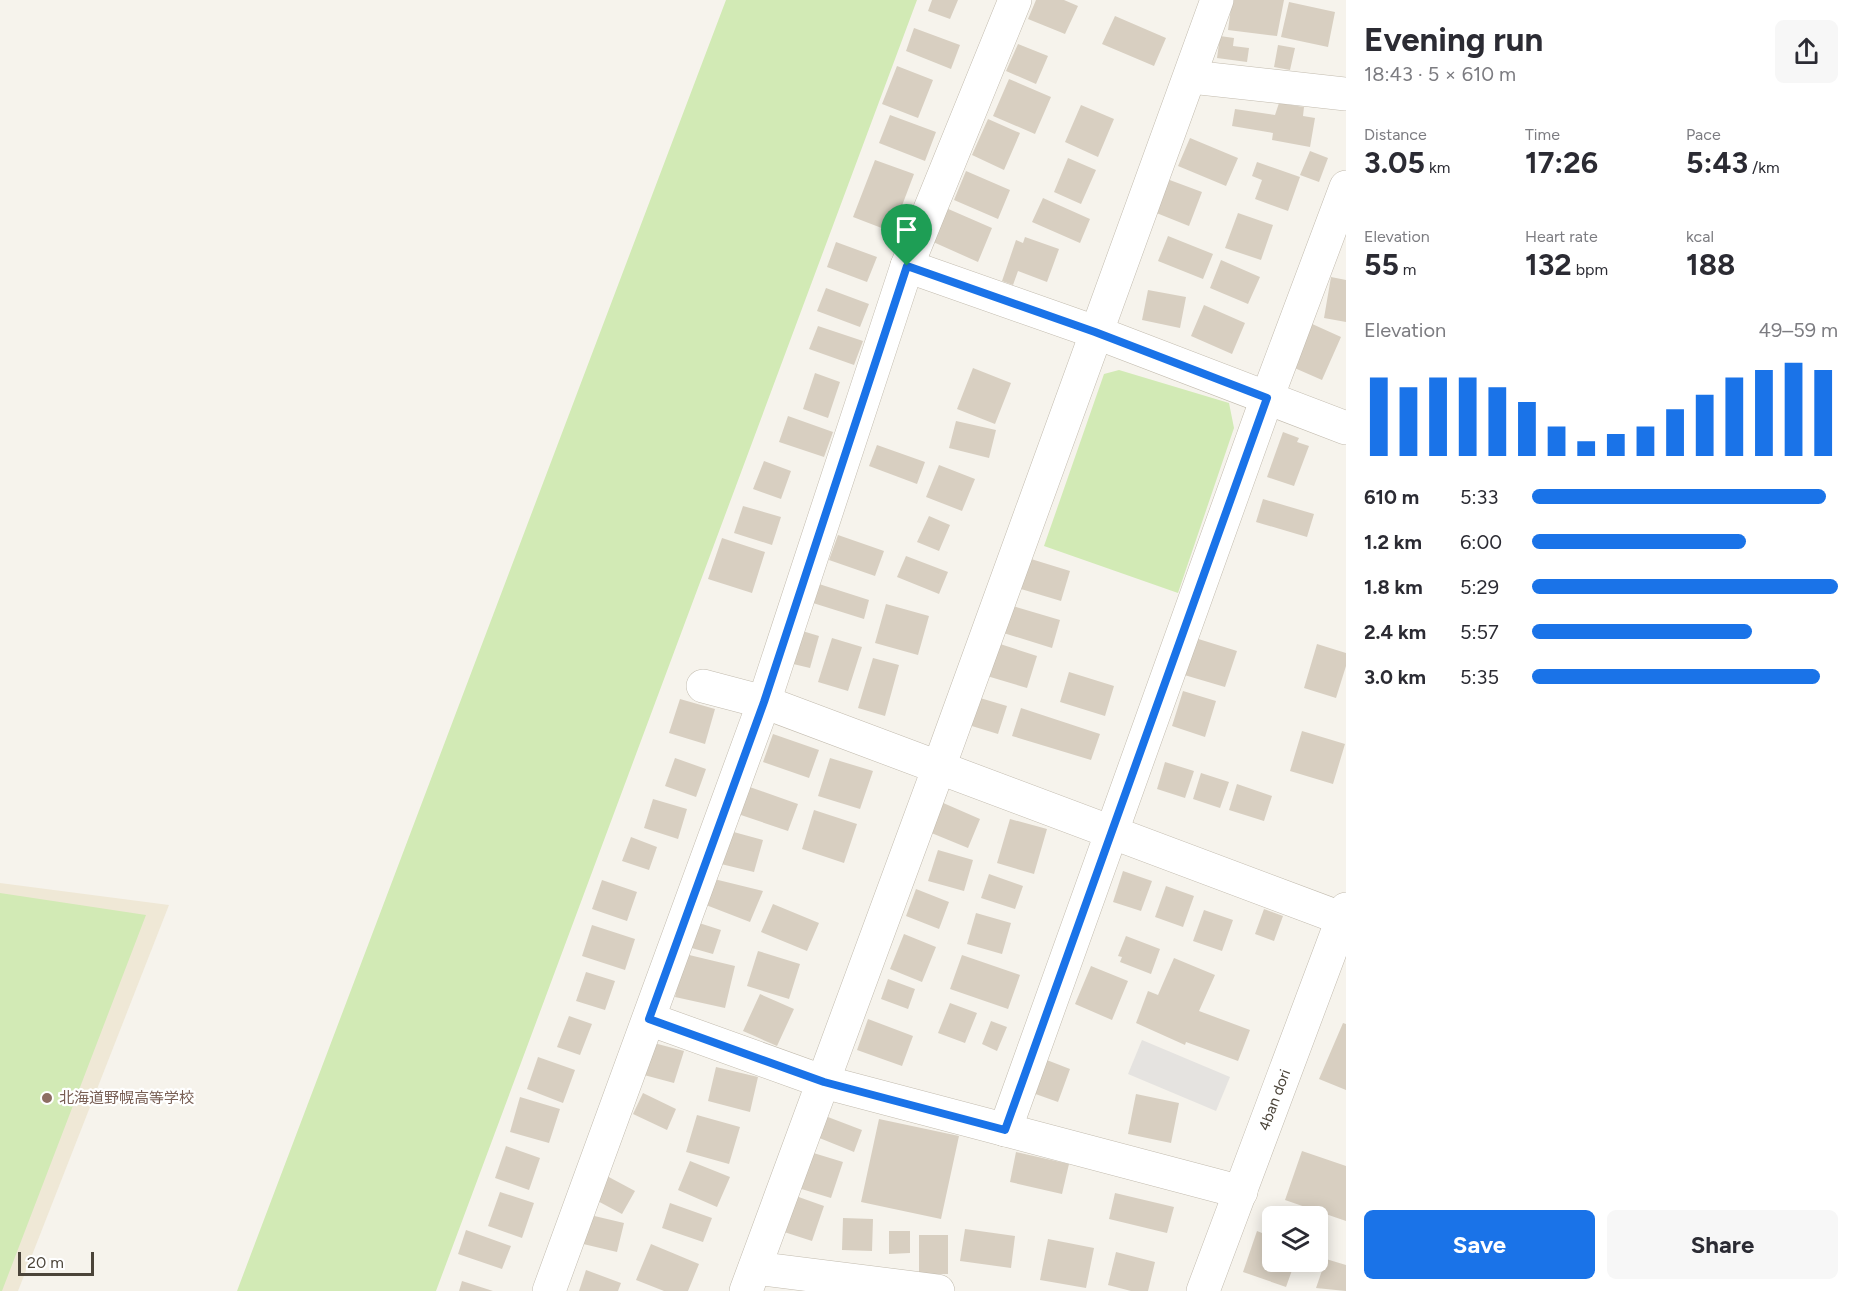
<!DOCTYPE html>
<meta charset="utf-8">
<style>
:root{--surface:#fff;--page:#f7f7f7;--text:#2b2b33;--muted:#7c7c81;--accent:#1a73e8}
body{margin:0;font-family:Figtree,"Noto Sans JP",sans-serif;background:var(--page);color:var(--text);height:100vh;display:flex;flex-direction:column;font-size:22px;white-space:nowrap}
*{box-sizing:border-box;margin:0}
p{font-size:20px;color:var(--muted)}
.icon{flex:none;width:33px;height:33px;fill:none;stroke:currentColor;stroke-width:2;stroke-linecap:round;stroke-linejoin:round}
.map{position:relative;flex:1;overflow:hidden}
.drawer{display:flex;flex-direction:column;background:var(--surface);width:510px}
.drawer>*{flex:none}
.buttons{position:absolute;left:1262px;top:1206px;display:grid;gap:12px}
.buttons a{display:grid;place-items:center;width:66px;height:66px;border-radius:9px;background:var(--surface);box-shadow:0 3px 15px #0003;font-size:30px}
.scale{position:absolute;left:18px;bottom:15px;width:76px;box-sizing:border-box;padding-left:6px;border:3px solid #4b4439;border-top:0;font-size:16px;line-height:21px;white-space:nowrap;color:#4b4439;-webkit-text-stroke:4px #fff;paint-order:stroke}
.pin{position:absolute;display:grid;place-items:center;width:51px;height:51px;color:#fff;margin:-62px -26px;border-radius:50% 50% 50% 0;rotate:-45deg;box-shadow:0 0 6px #0007}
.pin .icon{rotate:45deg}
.round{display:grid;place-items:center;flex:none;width:63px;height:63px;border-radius:9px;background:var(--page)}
.overview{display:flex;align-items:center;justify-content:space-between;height:102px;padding:0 18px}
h1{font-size:33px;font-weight:700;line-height:45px}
.metrics{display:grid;grid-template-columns:repeat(3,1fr);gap:9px;height:102px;padding:6px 18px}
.metrics div{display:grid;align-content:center}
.metrics b{font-size:30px;font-weight:700}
.metrics small{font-size:16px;font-weight:400}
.metrics p{font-size:16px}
.chart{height:168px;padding:12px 18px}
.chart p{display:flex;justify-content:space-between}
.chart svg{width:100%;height:108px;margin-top:6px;stroke:var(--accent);stroke-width:6}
.cta{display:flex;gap:12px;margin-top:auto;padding:12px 18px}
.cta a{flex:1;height:69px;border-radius:9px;background:var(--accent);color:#fff;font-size:24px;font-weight:700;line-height:69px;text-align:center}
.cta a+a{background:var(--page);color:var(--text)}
ul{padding:0 18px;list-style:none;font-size:20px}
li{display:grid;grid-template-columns:96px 72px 1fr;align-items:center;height:45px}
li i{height:15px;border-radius:8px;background:var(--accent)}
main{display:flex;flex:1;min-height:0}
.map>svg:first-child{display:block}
.education{fill:#efe8d6}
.green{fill:#d2eab5}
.parking{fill:#e5e3e0}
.building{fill:#d8cfc1}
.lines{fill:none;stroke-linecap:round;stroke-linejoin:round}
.minor-casing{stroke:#c2bbae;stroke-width:34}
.minor{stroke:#fff;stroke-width:33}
.route-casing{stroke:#fff;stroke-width:12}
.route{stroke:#1a73e8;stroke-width:8}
.education-dot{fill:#8d6e63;stroke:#fff;stroke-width:2}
.labels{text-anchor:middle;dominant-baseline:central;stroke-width:4.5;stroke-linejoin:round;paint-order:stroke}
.education-label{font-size:15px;fill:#785e54;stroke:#fff;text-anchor:start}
.street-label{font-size:15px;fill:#4b4439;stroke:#fff}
</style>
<main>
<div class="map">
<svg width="1346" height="1291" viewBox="0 0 1346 1291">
<rect width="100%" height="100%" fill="#f6f3ec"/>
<path class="education" d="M0 883 169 905 18 1291H0Z"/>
<path class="green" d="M726 0H917L436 1291H237Z
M1119 370 1229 403 1234 428 1178 593 1044 546 1104 374Z
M0 893 146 915 2 1291H0Z"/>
<path class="parking" d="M1142 1040 1230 1077 1216 1111 1128 1074Z"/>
<path class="building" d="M932 0H958L950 19 928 11Z
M1036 0H1064L1078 6 1065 34 1028 19Z
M1232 0H1284L1277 36 1228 30Z
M1289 2 1335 12 1328 47 1281 37Z
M1115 16 1166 38 1154 66 1102 44Z
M914 28 960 45 951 69 906 51Z
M1220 36 1234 38 1233 46 1249 48 1247 62 1217 58Z
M1018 44 1048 56 1036 84 1006 71Z
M1278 45 1295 48 1290 70 1274 67Z
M897 66 933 80 918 118 882 104Z
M1009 79 1051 97 1035 134 993 116Z
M1279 103 1304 107 1303 116 1315 118 1310 147 1272 140 1273 133 1232 126 1235 109 1275 115Z
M1081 105 1114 119 1098 157 1065 142Z
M890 115 936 132 925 161 879 143Z
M988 119 1020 133 1004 170 972 155Z
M1190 138 1238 158 1226 186 1178 166Z
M1310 151 1328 158 1319 182 1300 175Z
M1068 158 1096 170 1081 204 1054 192Z
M875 160 914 174 892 232 853 217Z
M1257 162 1300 177 1288 211 1255 199 1262 180 1252 176Z
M966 171 1010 190 998 219 954 200Z
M1167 179 1202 192 1189 226 1154 212Z
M1043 198 1090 219 1080 243 1032 222Z
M946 208 992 228 978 262 931 241Z
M1238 213 1273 225 1261 260 1225 248Z
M1168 236 1213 254 1203 279 1158 261Z
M1025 237 1059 249 1047 282 1018 271 1013 285 1002 281 1016 240 1023 243Z
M836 242 877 257 867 282 827 267Z
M1221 260 1260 277 1248 304 1210 288Z
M1331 277 1346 280V322L1324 318Z
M826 288 869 304 860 327 817 311Z
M1148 290 1186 297 1180 328 1142 320Z
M1204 305 1245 323 1232 354 1191 336Z
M1310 323 1341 337 1322 380 1290 366Z
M818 326 863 341 854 365 809 349Z
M973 368 1011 383 995 424 957 409Z
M815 373 840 382 828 418 803 409Z
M788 416 833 432 824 457 779 442Z
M956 421 996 430 989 458 949 448Z
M1283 432 1299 438 1297 442 1309 446 1294 486 1267 477Z
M877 445 925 462 917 484 869 466Z
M764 461 791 471 781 499 753 489Z
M939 465 975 479 962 511 926 497Z
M1263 499 1314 514 1307 537 1256 522Z
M743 506 781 517 772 545 734 533Z
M929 516 950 525 939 551 917 542Z
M838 535 884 551 875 576 829 560Z
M722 538 765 552 752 593 708 579Z
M906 556 948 572 939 594 897 577Z
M1031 559 1070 571 1061 601 1021 589Z
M819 584 869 600 864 619 813 603Z
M886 604 929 616 918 655 875 643Z
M1006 604 1060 620 1052 648 997 631Z
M799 630 819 636 810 668 789 663Z
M1192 637 1237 651 1225 687 1181 674Z
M832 638 862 647 848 691 818 682Z
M997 643 1037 656 1027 688 987 676Z
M1317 644 1346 653V666L1336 698 1304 688Z
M873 658 899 665 885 716 858 708Z
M1069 672 1114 686 1105 716 1060 702Z
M1183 691 1216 701 1205 737 1172 726Z
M970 695 1007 706 998 734 962 723Z
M680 699 715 709 705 744 669 733Z
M1021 708 1100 734 1091 760 1012 736Z
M1302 731 1345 744 1333 784 1290 771Z
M773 734 819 750 809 778 763 762Z
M675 758 706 769 696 797 665 786Z
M830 758 873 771 860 809 818 796Z
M1165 762 1194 771 1185 798 1157 789Z
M1201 773 1229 782 1220 808 1193 799Z
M1237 784 1272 796 1264 821 1229 810Z
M744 785 798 804 788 831 735 813Z
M653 799 687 809 678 839 644 828Z
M941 802 980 819 968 848 929 832Z
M814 810 857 824 844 863 802 849Z
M1010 819 1047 829 1034 874 997 863Z
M730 831 763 840 754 872 721 864Z
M631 837 657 847 649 870 622 861Z
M938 850 973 860 964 891 928 881Z
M1123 871 1152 881 1141 911 1113 902Z
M989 874 1023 886 1015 909 981 898Z
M710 878 763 891 750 922 706 905Z
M602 880 637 892 627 921 592 909Z
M1166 886 1194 896 1183 927 1155 917Z
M916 889 949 902 939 929 906 916Z
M773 904 819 923 807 951 761 932Z
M1264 909 1283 916 1274 941 1255 934Z
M1204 910 1233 920 1222 951 1193 941Z
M976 913 1011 923 1002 954 967 944Z
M696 922 721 930 713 954 688 947Z
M592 925 635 939 625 970 582 956Z
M904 934 936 947 922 982 890 969Z
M1126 936 1160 949 1151 974 1120 962 1122 957 1118 956Z
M758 951 800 964 789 999 747 986Z
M685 954 735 966 725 1008 675 997Z
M962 955 1020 975 1008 1009 950 989Z
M1174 958 1215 975 1199 1011 1250 1030 1238 1061 1186 1042 1185 1045 1136 1023 1148 991 1158 995Z
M1091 966 1128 981 1112 1020 1075 1004Z
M586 972 615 981 605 1010 576 1001Z
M888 979 915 989 908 1009 881 999Z
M760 994 794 1009 777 1046 743 1031Z
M950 1003 977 1013 965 1043 938 1033Z
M569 1016 592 1024 580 1055 557 1047Z
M868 1019 913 1036 902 1066 857 1050Z
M991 1021 1007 1027 997 1051 982 1044Z
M1343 1023 1346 1024V1090L1319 1079Z
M654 1043 684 1051 674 1083 644 1075Z
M538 1057 575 1070 563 1103 527 1089Z
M1039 1057 1070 1069 1058 1102 1027 1091Z
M716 1067 758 1077 750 1112 708 1101Z
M643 1093 676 1109 667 1130 633 1114Z
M1136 1094 1179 1103 1171 1143 1128 1134Z
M520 1097 560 1109 549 1143 510 1132Z
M820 1114 862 1130 854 1152 812 1135Z
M697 1115 740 1127 729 1164 686 1152Z
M879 1119 959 1136 941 1219 861 1202Z
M506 1146 540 1158 529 1190 495 1178Z
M807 1151 843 1162 831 1198 795 1187Z
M1302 1151 1346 1166V1221L1285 1200Z
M1016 1152 1069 1164 1062 1194 1010 1182Z
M690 1161 730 1177 717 1207 678 1190Z
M605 1175 635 1191 622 1214 592 1198Z
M500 1192 534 1203 522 1238 488 1226Z
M1115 1193 1174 1207 1167 1233 1109 1219Z
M793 1195 824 1206 812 1241 781 1231Z
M670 1203 712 1218 703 1242 662 1228Z
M586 1214 624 1223 617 1252 579 1243Z
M843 1218 873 1219 872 1251 842 1250Z
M965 1229 1015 1236 1011 1268 960 1261Z
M466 1230 511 1246 502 1269 458 1254Z
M889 1231H910V1253L889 1254Z
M1257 1231 1272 1237V1262H1295L1286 1287 1243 1272Z
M919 1235H948V1274H919Z
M1048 1239 1094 1248 1086 1288 1040 1280Z
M651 1244 699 1264 688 1291H664L636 1280Z
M1116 1252 1155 1262 1148 1291H1131L1108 1285Z
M1326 1259 1346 1265V1291L1316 1288Z
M586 1270 621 1283 618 1291H579Z
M462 1281 493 1291H459Z"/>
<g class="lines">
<g class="minor-casing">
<g id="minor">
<path d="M1191 77 1346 94"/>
<path d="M907 266 1095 332 1346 428"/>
<path d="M703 686 764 702 1346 920"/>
<path d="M649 1019 824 1082 1241 1192"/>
<path d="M1005 1130 1267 398 1346 187"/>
<path d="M755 1268 938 1291"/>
<path d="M549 1291 764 702 907 266 1015 0"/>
<path d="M746 1291 939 767 1217 0"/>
<path id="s1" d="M1203 1291 1346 909"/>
</g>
</g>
<use href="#minor" class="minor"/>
</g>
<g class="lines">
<g class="route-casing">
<path id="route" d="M907 266 1095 332 1267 398 1005 1130 824 1082 649 1019 764 702Z"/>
</g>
<use href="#route" class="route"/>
</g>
<circle class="education-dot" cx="47" cy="1098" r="6"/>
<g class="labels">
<g class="education-label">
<text x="59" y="1098">北海道野幌高等学校</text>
</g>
<g class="street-label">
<text stroke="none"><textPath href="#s1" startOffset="204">4ban dori</textPath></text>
</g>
</g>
</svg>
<div class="buttons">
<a><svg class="icon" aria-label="layers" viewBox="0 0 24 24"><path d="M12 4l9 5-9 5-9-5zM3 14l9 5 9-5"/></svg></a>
</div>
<div class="scale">20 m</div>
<div class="pin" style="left:907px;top:266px;background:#1e9e55"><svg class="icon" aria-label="arrive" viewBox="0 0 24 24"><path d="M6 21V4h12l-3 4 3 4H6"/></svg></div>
</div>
<section class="drawer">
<div class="overview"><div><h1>Evening run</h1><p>18:43 · 5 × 610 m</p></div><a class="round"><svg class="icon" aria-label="share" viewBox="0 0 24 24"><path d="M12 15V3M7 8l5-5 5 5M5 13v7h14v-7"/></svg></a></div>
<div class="metrics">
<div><p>Distance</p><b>3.05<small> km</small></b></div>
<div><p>Time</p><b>17:26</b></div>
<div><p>Pace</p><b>5:43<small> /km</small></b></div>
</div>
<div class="metrics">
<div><p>Elevation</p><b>55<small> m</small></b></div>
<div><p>Heart rate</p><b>132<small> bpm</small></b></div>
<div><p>kcal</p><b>188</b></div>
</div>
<div class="chart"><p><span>Elevation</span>49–59 m</p>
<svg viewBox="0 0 160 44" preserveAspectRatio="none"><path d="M5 44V12M15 44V16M25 44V12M35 44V12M45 44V16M55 44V22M65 44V32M75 44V38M85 44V35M95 44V32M105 44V25M115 44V19M125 44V12M135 44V9M145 44V6M155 44V9"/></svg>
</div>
<ul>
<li><b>610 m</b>5:33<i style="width:96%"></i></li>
<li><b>1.2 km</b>6:00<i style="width:70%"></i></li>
<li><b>1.8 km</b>5:29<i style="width:100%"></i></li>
<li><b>2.4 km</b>5:57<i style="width:72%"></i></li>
<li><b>3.0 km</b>5:35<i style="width:94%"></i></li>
</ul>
<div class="cta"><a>Save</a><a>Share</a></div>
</section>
</main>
